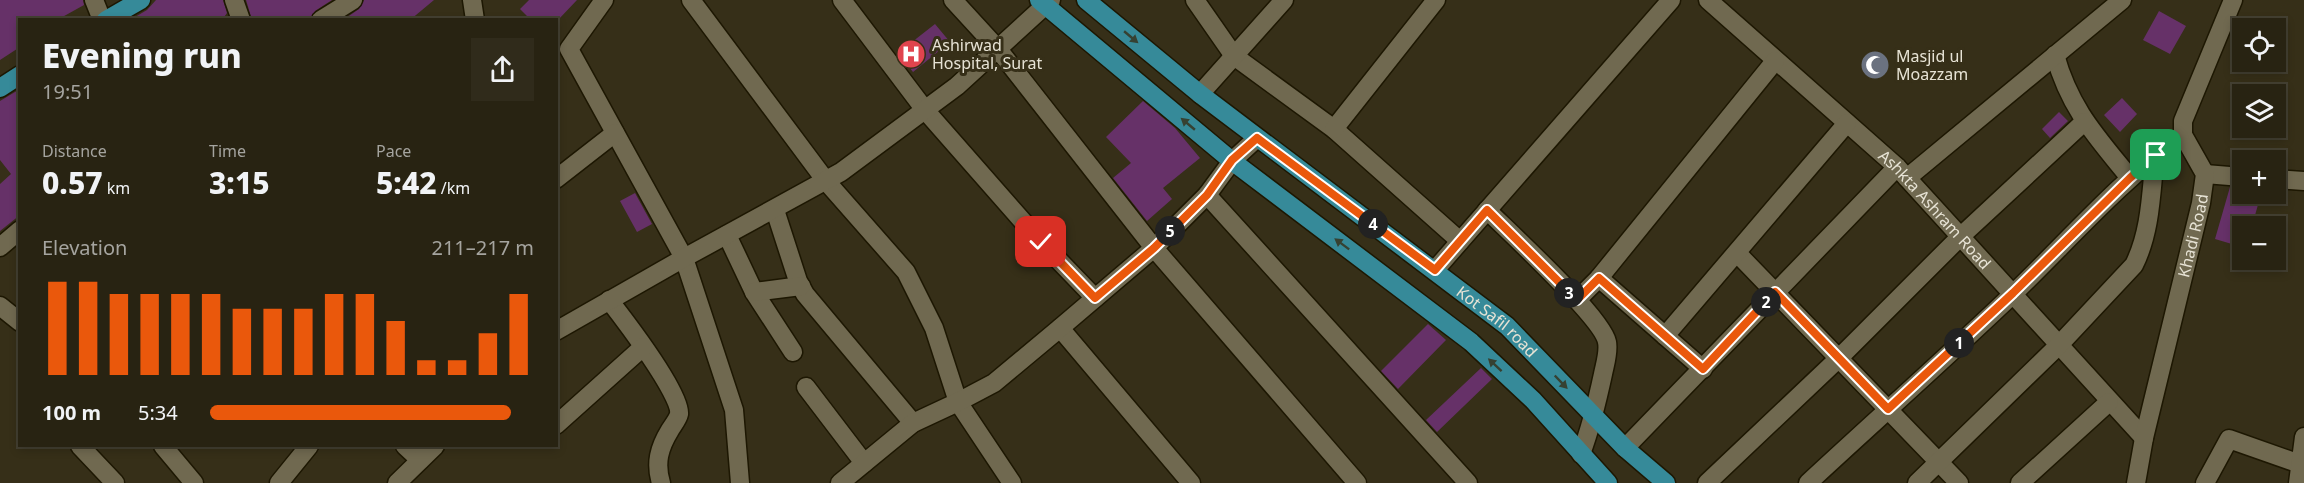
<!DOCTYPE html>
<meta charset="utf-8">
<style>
:root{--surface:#282312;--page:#302b1b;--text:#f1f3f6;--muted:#a5a49f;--line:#444032;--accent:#ea580c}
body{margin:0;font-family:"Noto Sans",sans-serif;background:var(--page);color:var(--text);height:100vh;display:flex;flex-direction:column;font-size:22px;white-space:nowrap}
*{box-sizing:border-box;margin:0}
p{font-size:20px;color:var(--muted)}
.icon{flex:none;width:33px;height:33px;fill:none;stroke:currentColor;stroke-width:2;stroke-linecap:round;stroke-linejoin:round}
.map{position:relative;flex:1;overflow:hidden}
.side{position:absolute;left:18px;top:18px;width:540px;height:429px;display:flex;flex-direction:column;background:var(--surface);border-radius:0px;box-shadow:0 3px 9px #0003,0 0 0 2px var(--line)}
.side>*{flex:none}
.controls{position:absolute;left:2232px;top:18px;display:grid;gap:12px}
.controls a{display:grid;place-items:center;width:54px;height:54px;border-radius:0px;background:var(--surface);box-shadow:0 3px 9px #0003,0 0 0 2px var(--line);font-size:30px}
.pin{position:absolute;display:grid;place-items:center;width:51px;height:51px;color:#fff;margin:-26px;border-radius:12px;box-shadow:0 3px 9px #0006}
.km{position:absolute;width:30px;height:30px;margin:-15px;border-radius:50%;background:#222;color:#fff;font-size:16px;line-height:30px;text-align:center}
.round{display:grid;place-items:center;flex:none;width:63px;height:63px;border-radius:0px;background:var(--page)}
.summary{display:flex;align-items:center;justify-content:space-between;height:102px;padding:0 24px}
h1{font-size:33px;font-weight:800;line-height:45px}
.stats{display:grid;grid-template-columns:repeat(3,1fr);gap:9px;height:102px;padding:6px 24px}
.stats div{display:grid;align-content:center}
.stats b{font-size:30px;font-weight:800}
.stats small{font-size:16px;font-weight:400}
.stats p{font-size:16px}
.chart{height:168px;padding:12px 24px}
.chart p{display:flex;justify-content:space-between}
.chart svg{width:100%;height:108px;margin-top:6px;stroke:var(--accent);stroke-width:6}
ul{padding:0 24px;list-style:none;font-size:20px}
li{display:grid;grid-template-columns:96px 72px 1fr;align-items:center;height:45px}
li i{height:15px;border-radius:8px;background:var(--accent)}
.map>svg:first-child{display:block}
.building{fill:#663168}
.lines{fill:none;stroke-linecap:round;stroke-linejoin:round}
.minor-casing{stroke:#1d1702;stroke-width:21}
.major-casing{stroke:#1d1702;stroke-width:21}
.minor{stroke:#706950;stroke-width:18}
.major{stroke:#368a99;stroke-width:18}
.oneway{fill:#364132}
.route-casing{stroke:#fff;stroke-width:12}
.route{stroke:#ea580c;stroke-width:8}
.labels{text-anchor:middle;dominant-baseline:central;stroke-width:6;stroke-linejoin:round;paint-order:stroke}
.poi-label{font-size:16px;fill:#e7e3d5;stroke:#362f18;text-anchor:start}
.street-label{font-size:16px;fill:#e7e3d5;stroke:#362f18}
</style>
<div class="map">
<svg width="2304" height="483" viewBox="0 0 2304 483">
<rect width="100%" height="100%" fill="#362f18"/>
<path class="building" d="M0 0H83L84 5 57 20H20V47L0 60Z
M156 0H223L227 13 222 20H130L147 10Z
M246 0H332L315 11 310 20H252Z
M364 0H434L410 20H343L359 9Z
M529 0H577L558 20H531L520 9Z
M2159 11 2186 26 2170 54 2143 40Z
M935 24 950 42 913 72 898 53Z
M20 89V215L0 231V184L11 174 0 160V101Z
M2122 98 2137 114 2120 132 2104 115Z
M1143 101 1175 128 1200 158 1163 188 1172 199 1147 221 1113 178 1131 163 1106 137Z
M2059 112 2068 121 2050 138 2042 129Z
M2230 187 2242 188V194H2261L2252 226H2242V247L2215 239Z
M635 193 652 224 637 232 620 201Z
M1428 324 1446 340 1398 389 1381 371Z
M1481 368 1492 379 1437 432 1426 420Z"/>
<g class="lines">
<g class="minor-casing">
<g id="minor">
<path d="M94 0 102 20"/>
<path d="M234 0 241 20"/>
<path d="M472 0 475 20"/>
<path d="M604 0 569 49 684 258 734 410 740 483"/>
<path d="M691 0 826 181 906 272 934 328 958 402 1012 483"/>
<path d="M842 0 925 110 1041 242 1095 298"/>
<path d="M953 0 998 49 1154 248 1357 483"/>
<path d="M1195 0 1234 56 1334 129 1460 241"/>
<path id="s1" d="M1708 0 1897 167 2144 438"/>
<path d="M321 20 353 0"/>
<path d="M2055 55C2070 109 2096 136 2130 178"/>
<path d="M1200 94 1284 0"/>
<path d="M1334 129 1436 0"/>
<path d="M2205 174 2242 177"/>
<path d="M1907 178 2122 0"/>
<path d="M556 179 615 133"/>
<path d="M2276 179 2304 181"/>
<path d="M1207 195 1468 483"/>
<path d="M775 210 798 281 805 294 913 423"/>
<path d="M1487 210C1509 232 1603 318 1607 342 1609 352 1605 364 1603 374 1597 402 1591 427 1581 454"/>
<path d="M727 235 754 292 793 352"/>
<path d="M0 247 20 230"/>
<path d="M1737 253 1959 483"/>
<path d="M1435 270 1671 0"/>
<path d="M1599 278 1703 369"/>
<path d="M754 292 801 286"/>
<path d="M609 300C623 318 682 395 679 414 678 419 673 425 670 430 659 448 655 463 661 483"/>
<path d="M1577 300 1599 278 1775 61"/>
<path d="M0 306 20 322"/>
<path d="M1060 328 1191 483"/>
<path d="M556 331 684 258 841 172 957 86 1051 0"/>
<path d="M1665 336 1847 123"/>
<path d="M806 387 864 463"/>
<path d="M556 425 643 347"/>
<path d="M80 446 115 483"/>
<path d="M163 446 194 483"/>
<path d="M405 446 420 460"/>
<path d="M1625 448 1897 167"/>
<path d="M279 483 309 446"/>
<path d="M397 483 435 446"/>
<path d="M840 483 913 423 958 402 994 383 1060 328 1154 248 1207 195 1232 161 1257 138"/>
<path d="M1707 483 1838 359 1960 237 2084 122"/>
<path d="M1808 483C1876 420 1946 358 2013 294 2069 240 2120 181 2183 135"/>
<path d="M1917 483 2059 345 2134 265C2151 231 2151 192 2155 155"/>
<path d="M2020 483 2109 402"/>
<path id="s2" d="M2136 483 2144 438 2201 203 2205 174 2183 135V121L2233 0"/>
<path d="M2205 483 2229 439 2300 464"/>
<path d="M2298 483 2304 437"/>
</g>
</g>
<g class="major-casing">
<g id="major">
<path d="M1039 0 1232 161 1471 342 1533 400 1608 483"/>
<path id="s3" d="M1086 0 1200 94 1507 326 1625 448 1666 483"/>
<path d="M106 20 141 0"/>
<path d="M0 88 20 75"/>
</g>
</g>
<use href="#minor" class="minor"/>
<use href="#major" class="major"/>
</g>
<defs><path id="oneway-solid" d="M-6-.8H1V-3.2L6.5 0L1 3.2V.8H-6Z" transform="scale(1.5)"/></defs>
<g class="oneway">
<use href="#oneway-solid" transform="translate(1131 37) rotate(40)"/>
<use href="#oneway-solid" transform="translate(1188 124) rotate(-140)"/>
<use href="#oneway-solid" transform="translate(1342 244) rotate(-143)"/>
<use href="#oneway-solid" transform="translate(1495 365) rotate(-137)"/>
<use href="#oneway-solid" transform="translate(1561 382) rotate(46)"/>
</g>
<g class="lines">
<g class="route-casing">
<path id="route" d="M1041 242 1095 298 1154 248 1207 195 1232 160 1257 138 1435 270 1487 210 1577 300 1599 278 1703 369 1775 292 1888 409 2013 293 2130 178 2156 155"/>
</g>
<use href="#route" class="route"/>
</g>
<defs>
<g id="hospital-disc" transform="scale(1.5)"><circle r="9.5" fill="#e0444e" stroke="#362f18"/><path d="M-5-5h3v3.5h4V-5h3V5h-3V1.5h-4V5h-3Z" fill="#fff"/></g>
<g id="mosque-disc" transform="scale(1.5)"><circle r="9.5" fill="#6b7280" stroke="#362f18"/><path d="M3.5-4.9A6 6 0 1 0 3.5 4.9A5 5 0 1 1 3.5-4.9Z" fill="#fff"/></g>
</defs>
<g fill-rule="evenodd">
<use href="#hospital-disc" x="911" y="54"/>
<use href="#mosque-disc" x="1875" y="65"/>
</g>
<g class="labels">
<g class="poi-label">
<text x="932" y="45">Ashirwad<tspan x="932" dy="18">Hospital, Surat</tspan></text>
<text x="1896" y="56">Masjid ul<tspan x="1896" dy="18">Moazzam</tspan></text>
</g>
<g class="street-label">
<text stroke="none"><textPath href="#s1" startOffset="309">Ashkta Ashram Road</textPath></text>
<text stroke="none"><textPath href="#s2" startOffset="254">Khadi Road</textPath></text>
<text stroke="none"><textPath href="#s3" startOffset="522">Kot Safil road</textPath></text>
</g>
</g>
</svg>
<div class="controls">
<a><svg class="icon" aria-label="locate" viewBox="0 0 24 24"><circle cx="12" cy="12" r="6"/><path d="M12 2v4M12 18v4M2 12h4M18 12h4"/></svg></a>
<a><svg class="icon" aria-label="layers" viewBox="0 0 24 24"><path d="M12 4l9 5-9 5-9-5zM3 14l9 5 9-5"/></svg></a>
<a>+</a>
<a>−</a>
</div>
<div class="pin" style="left:2156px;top:155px;background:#1e9e55"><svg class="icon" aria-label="arrive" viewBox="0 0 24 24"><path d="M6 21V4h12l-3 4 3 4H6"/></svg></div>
<div class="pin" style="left:1041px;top:242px;background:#d93025"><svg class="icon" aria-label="check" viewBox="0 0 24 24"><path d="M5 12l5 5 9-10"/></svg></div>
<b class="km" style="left:1959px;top:343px">1</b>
<b class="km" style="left:1766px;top:302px">2</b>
<b class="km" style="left:1569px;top:293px">3</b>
<b class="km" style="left:1373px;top:224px">4</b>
<b class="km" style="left:1170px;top:231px">5</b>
<section class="side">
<div class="summary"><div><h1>Evening run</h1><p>19:51</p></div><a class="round"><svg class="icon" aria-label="share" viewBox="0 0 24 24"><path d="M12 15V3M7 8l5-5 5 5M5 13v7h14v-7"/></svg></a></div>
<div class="stats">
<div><p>Distance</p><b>0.57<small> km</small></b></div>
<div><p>Time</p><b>3:15</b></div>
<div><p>Pace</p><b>5:42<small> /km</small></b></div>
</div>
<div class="chart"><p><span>Elevation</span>211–217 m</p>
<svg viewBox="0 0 160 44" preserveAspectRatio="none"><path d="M5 44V6M15 44V6M25 44V11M35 44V11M45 44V11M55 44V11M65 44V17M75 44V17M85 44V17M95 44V11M105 44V11M115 44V22M125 44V38M135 44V38M145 44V27M155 44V11"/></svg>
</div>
<ul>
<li><b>100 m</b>5:34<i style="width:93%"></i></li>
</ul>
</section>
</div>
